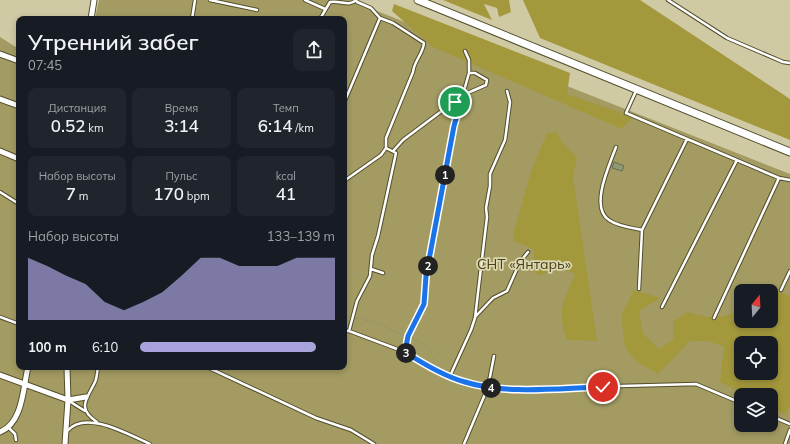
<!DOCTYPE html>
<html lang="ru">
<meta charset="utf-8">
<style>
:root{--surface:#171b24;--page:#20242c;--text:#f1f3f6;--muted:#9ea1a6;--accent:#a8a3db}
body{margin:0;font-family:Mulish,sans-serif;background:var(--page);color:var(--text);height:100vh;display:flex;flex-direction:column;font-size:15px;white-space:nowrap}
*{box-sizing:border-box;margin:0}
p{font-size:13px;color:var(--muted)}
.icon{flex:none;width:22px;height:22px;fill:none;stroke:currentColor;stroke-width:2;stroke-linecap:round;stroke-linejoin:round}
.map{position:relative;flex:1;overflow:hidden}
.side{position:absolute;left:16px;top:16px;width:331px;height:354px;display:flex;flex-direction:column;background:var(--surface);border-radius:8px;box-shadow:0 2px 6px #0003}
.side>*{flex:none}
.needle{width:26px;rotate:18deg}
.fabs{position:absolute;left:734px;top:284px;display:grid;gap:8px}
.fabs a{display:grid;place-items:center;width:44px;height:44px;border-radius:8px;background:var(--surface);box-shadow:0 2px 6px #0003;font-size:20px}
.pin{position:absolute;display:grid;place-items:center;width:34px;height:34px;color:#fff;margin:-17px;border:2px solid #fff;border-radius:50%;box-shadow:0 1px 4px #0007}
.km{position:absolute;width:20px;height:20px;margin:-10px;border-radius:50%;background:#222;color:#fff;font-size:11px;line-height:20px;text-align:center}
.round{display:grid;place-items:center;flex:none;width:42px;height:42px;border-radius:8px;background:var(--page)}
.headline{display:flex;align-items:center;justify-content:space-between;height:68px;padding:0 12px}
h1{font-size:22px;font-weight:600;line-height:30px}
.metrics{display:grid;grid-template-columns:repeat(3,1fr);gap:6px;height:68px;padding:4px 12px}
.metrics div{display:grid;align-content:center;border-radius:8px;background:var(--page);text-align:center}
.metrics b{font-size:17px;font-weight:600}
.metrics small{font-size:11px;font-weight:400}
.metrics p{font-size:11px}
.chart{height:112px;padding:8px 12px}
.chart p{display:flex;justify-content:space-between}
.chart svg{width:100%;height:72px;margin-top:4px;fill:var(--accent);opacity:.7}
ul{padding:0 12px;list-style:none;font-size:13px}
li{display:grid;grid-template-columns:64px 48px 1fr;align-items:center;height:30px}
li i{height:10px;border-radius:5px;background:var(--accent)}
.map>svg:first-child{display:block}
.green{fill:#a39b62;fill-rule:evenodd}
.forest{fill:#a4983c;fill-rule:evenodd}
.building{fill:#8e9976;stroke:#66704f}
.lines{fill:none;stroke-linecap:round;stroke-linejoin:round}
.lane-casing{stroke:#534e2c;stroke-width:4.5}
.street-casing{stroke:#534e2c;stroke-width:7}
.secondary-casing{stroke:#534e2c;stroke-width:9}
.path{stroke:#928e72;stroke-width:1;stroke-dasharray:2 3;stroke-linecap:butt}
.lane{stroke:#fff;stroke-width:2.5}
.street{stroke:#fff;stroke-width:5}
.secondary{stroke:#fff;stroke-width:7}
.route-casing{stroke:#fff;stroke-width:8}
.route{stroke:#1a73e8;stroke-width:5}
.labels{text-anchor:middle;dominant-baseline:central;stroke-width:3.5;stroke-linejoin:round;paint-order:stroke}
.park-label{font-size:14px;fill:#46411a;stroke:#dcd7b1}
</style>
<div class="map">
<svg width="790" height="444" viewBox="0 0 790 444">
<rect width="100%" height="100%" fill="#cfcaa4"/>
<path class="green" d="M99 0H349L790 174V444H0V37L19 49V367H344V19H95ZM741 291H771V321H741ZM741 343H771V373H741ZM741 395H771V425H741Z"/>
<path class="forest" d="M443 0H509L511 12 499 17 497 8 484 4 492 20Z
M523 0H640L790 99V140L540 38Z
M394 4 570 73 567 94 633 117 622 129 433 47 392 11Z
M556 132 565 146 577 157 573 177 597 341 567 340C556 308 564 302 575 274L559 267 538 276 535 271 534 249 514 241 513 234 531 172 547 133Z
M768 287 790 296V406L785 415 771 407V395H746L720 382 724 346 707 341H690L658 374 637 362 625 347 621 316 634 290 660 298 639 311 643 334 659 349 673 340V322L687 312C708 318 722 321 741 308V321H771V291H764ZM741 343H771V373H741Z"/>
<path class="building" d="M614 162 624 166 622 171 612 168Z"/>
<g class="lines">
<g class="lane-casing">
<path id="lane" d="M210 0 257 10
M305 0 325 9
M668 0 727 38 783 62 790 63
M192 19 195 0
M320 19 330 2C340 0 349 7 356 0
M636 91 626 113 779 178 790 180
M344 103 380 18
M616 147C610 164 589 207 609 220 617 226 632 228 642 230L639 289
M394 150 403 140 463 95 486 85 487 80 475 73H469
M344 181 381 155 386 148
M0 192 19 204
M642 230 687 139
M371 269 383 273
M781 290 790 271
M662 307 737 160
M0 317 19 324
M475 317 493 298 507 291 520 262 528 252
M714 318 779 178
M344 331H349L405 352 426 365 464 382 506 389 696 384 741 403
M349 331 357 301 370 276 372 255 378 236 396 153 386 148V138L413 72C414 61 423 54 424 43L393 23 380 18 371 8 357 2 356 0
M405 352 408 336 424 304 426 276 454 126 469 73V60L465 51
M207 367 316 418 351 430 374 444
M450 376 471 330 475 318 487 217 486 208 490 186V174L505 140 506 133 510 102 507 91
M69 401 85 411
M771 416 790 424
M97 422C76 408 87 399 95 382 97 378 97 372 98 367
M9 428 15 434 16 440
M67 431C86 409 129 435 150 444
M464 444 488 387 494 356
M785 444 790 430"/>
</g>
<g class="street-casing">
<path id="street" d="M91 19 94 0
M0 54 19 61
M0 99 19 106
M0 151 19 159
M0 375 68 400 86 397
M0 432C23 423 23 388 28 367
M65 444 68 400 67 367"/>
</g>
<g class="secondary-casing">
<path id="secondary" d="M418 0 790 152"/>
</g>
<path class="path" d="M344 315 349 316
M356 318 374 322 404 335
M412 338C426 346 439 354 453 360"/>
<use href="#lane" class="lane"/>
<use href="#street" class="street"/>
<use href="#secondary" class="secondary"/>
</g>
<g class="lines">
<g class="route-casing">
<path id="route" d="M455 102 463 95 454 126 426 276 424 304 408 336 405 352C422 363 446 377 465 382 507 395 559 388 603 387"/>
</g>
<use href="#route" class="route"/>
</g>
<g class="labels">
<g class="park-label">
<text x="524" y="264">СНТ «Янтарь»</text>
</g>
</g>
</svg>
<div class="fabs">
<a><svg class="needle" viewBox="-14 -14 28 28"><path d="M0-13l5 13h-10z" fill="#e53935"/><path d="M0 13l5-13h-10z" fill="#9ea1a6"/></svg></a>
<a><svg class="icon" aria-label="locate" viewBox="0 0 24 24"><circle cx="12" cy="12" r="6"/><path d="M12 2v4M12 18v4M2 12h4M18 12h4"/></svg></a>
<a><svg class="icon" aria-label="layers" viewBox="0 0 24 24"><path d="M12 4l9 5-9 5-9-5zM3 14l9 5 9-5"/></svg></a>
</div>
<div class="pin" style="left:455px;top:102px;background:#1e9e55"><svg class="icon" aria-label="arrive" viewBox="0 0 24 24"><path d="M6 21V4h12l-3 4 3 4H6"/></svg></div>
<div class="pin" style="left:603px;top:387px;background:#d93025"><svg class="icon" aria-label="check" viewBox="0 0 24 24"><path d="M5 12l5 5 9-10"/></svg></div>
<b class="km" style="left:445px;top:175px">1</b>
<b class="km" style="left:428px;top:266px">2</b>
<b class="km" style="left:406px;top:353px">3</b>
<b class="km" style="left:491px;top:388px">4</b>
<section class="side">
<div class="headline"><div><h1>Утренний забег</h1><p>07:45</p></div><a class="round"><svg class="icon" aria-label="share" viewBox="0 0 24 24"><path d="M12 15V3M7 8l5-5 5 5M5 13v7h14v-7"/></svg></a></div>
<div class="metrics">
<div><p>Дистанция</p><b>0.52<small> km</small></b></div>
<div><p>Время</p><b>3:14</b></div>
<div><p>Темп</p><b>6:14<small> /km</small></b></div>
</div>
<div class="metrics">
<div><p>Набор высоты</p><b>7<small> m</small></b></div>
<div><p>Пульс</p><b>170<small> bpm</small></b></div>
<div><p>kcal</p><b>41</b></div>
</div>
<div class="chart"><p><span>Набор высоты</span>133–139 m</p>
<svg viewBox="0 0 160 44" preserveAspectRatio="none"><path d="M0 44V6L10 11L20 17L30 22L40 33L50 38L60 33L70 27L80 17L90 6L100 6L110 11L120 11L130 11L140 6L150 6L160 6V44z"/></svg>
</div>
<ul>
<li><b>100 m</b>6:10<i style="width:90%"></i></li>
</ul>
</section>
</div>
